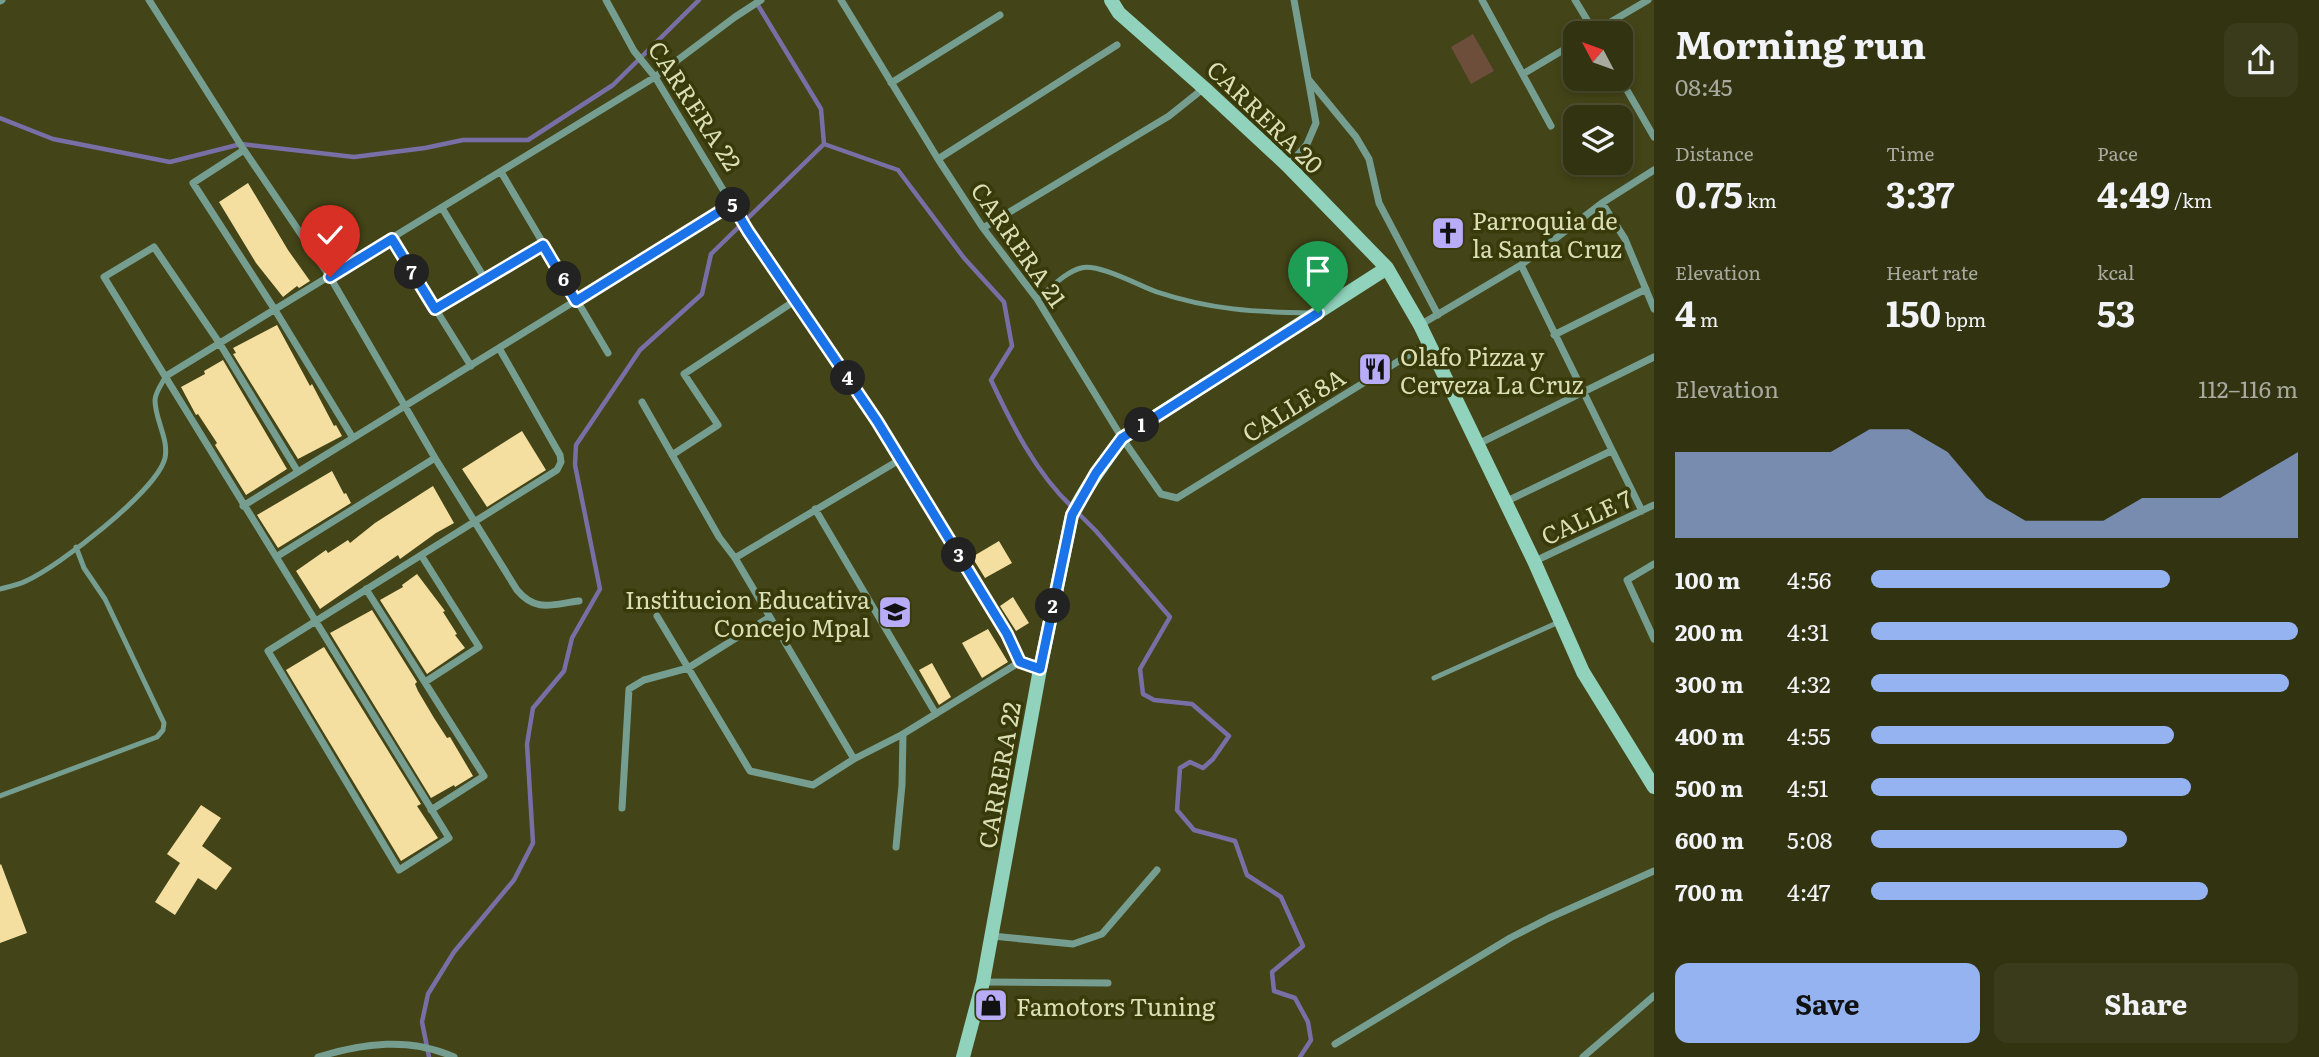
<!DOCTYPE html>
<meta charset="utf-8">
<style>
:root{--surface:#323311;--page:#3a3b1a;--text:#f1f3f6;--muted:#a8aa9f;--line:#4d4e31;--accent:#95b2f1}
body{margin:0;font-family:Literata,serif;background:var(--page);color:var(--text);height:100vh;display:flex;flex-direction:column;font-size:26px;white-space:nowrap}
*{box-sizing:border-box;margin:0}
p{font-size:23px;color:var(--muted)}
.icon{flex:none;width:38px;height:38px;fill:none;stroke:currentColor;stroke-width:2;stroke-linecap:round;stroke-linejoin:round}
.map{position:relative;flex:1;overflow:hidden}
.details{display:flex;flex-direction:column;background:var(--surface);width:665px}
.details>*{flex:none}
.needle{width:46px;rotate:311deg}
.buttons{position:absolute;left:1563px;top:21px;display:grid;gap:14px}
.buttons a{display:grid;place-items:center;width:70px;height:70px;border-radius:14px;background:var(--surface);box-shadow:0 4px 10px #0003,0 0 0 2px var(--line);font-size:35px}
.pin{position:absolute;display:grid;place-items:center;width:60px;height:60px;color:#fff;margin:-72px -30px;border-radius:50% 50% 50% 0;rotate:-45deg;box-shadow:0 0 7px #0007}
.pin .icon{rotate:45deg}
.km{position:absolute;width:35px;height:35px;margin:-18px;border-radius:50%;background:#222;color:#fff;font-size:19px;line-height:35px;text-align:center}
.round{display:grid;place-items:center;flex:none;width:74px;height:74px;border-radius:14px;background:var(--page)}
.overview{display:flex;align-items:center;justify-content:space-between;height:119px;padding:0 21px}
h1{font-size:38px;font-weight:700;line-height:52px}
.figures{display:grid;grid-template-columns:repeat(3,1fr);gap:10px;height:119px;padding:7px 21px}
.figures div{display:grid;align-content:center}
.figures b{font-size:35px;font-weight:700}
.figures small{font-size:19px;font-weight:400}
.figures p{font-size:19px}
.chart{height:196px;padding:14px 21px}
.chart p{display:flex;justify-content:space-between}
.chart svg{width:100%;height:126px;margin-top:7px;fill:var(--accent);opacity:.7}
.primary-button{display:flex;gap:14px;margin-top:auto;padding:14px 21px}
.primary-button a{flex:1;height:80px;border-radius:14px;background:var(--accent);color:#111;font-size:28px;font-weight:700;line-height:80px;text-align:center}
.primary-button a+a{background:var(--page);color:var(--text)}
ul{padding:0 21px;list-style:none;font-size:23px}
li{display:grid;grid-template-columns:112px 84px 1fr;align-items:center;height:52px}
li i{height:18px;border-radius:9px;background:var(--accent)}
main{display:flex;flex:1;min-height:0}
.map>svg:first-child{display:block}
.green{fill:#6d4e3b}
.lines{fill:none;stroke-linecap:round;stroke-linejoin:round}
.stream{stroke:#786fa6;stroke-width:4.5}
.building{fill:#f4dea0}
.lane{stroke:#759e90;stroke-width:5}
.street{stroke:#759e90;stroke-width:7}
.secondary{stroke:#90d2bb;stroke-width:14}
.route-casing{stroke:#fff;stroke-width:14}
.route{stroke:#1a73e8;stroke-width:9}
.labels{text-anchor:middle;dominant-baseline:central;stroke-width:7;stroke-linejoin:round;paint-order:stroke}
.street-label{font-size:24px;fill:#dbdfb5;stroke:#383a0a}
.poi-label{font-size:24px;fill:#dbdfb5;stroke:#383a0a;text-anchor:start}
</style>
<main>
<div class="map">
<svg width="1654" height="1057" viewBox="0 0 1654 1057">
<rect width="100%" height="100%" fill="#434417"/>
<path class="green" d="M1473 34 1494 71 1471 84 1451 47Z"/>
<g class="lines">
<path class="stream" d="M756 2 821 109 824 144
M0 118 53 139 170 162 241 144 354 157 425 148 463 140H528L613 85 699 0
M824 144 898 170 964 258 1004 302 1012 346 991 380C1012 425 1036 473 1072 507
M1078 513 1096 531 1170 617 1140 669 1143 694 1154 700 1192 704 1229 736 1213 759 1203 768 1190 762 1180 768 1177 810 1194 830 1235 841 1247 875 1281 897 1303 946 1272 972 1274 991 1295 998 1308 1022 1311 1040 1300 1057
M429 1057 422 1022 428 994 454 952 514 880 533 843 527 744 533 708 564 671 572 638 600 589 575 465 576 445 640 350 702 294 711 254 824 144"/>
</g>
<path class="building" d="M248 183 288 250 310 281 299 288 297 286 283 297 256 263 219 202Z
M277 325 310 386 312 384 334 426 336 425 342 436 298 459 233 354 236 353 233 348Z
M223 360 287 469 246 495 215 445 217 443 198 414 196 415 181 387 205 374 204 371Z
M522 431 546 470 487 507 462 469Z
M332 471 344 494 346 493 351 503 278 548 257 515Z
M433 486 454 523 436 533 400 559 398 555 320 609 296 571 326 550 328 553 348 540 350 543 375 523Z
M999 541 1012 563 985 578 972 557Z
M417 574 445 611 443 612 457 634 455 635 465 648 427 674 380 600 403 587 402 585Z
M1013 597 1029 623 1016 631 1000 606Z
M372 610 417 682 415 684 418 691 434 718 447 738 450 737 473 776 455 787 454 785 431 798 330 633Z
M988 629 1008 662 982 678 962 643Z
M324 647 421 804 417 806 438 838 401 861 286 670Z
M932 663 951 697 939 705 919 670Z
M201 805 221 818 202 846 232 868 216 890 198 878 175 915 155 902 180 863 167 854Z
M1 864 27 933 0 943V865Z"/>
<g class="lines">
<path class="lane" d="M1037 299C1050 289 1065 272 1081 268 1098 263 1140 286 1157 292 1211 310 1255 312 1311 313
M0 589C8 587 18 585 26 581 58 567 157 491 165 458 169 439 155 420 155 400 155 393 162 383 166 376
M1434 678 1559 622
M0 796 157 737 163 730 164 723 105 599 84 568 76 547"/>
<path class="street" d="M149 0 244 150 330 277 435 458 517 590C536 613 553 604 579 601
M606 0 634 51 655 77 748 231 877 421 1007 634 1020 662 1040 669
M841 0 938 159 983 228 1037 299 1122 438 1161 494 1177 498 1428 343
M1482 0 1551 126
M1575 0 1595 33
M0 1 2 0
M1592 33 1648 0
M1523 74 1575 43
M1620 78 1654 137
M1309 80 1356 137 1369 159 1379 203 1438 315
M891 83 1000 15
M244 150 193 183 275 310 353 438
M938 159 1117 45
M1288 166 1307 144 1316 123 1294 0
M501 172 608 353
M1602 203 1625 239 1654 309
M442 208 485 279
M983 228 1169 116 1204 88
M392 239 471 366
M1521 265 1642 511
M435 309 543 245
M1420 325 1521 265 1602 203 1654 170
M1554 335 1646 289
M166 376 655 77 735 17 761 0
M642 402 719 537 735 558 854 759
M1478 444 1654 357
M672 455 718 425 684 374 796 300
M298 472 220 344 154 247 104 277 449 838 399 870 268 651 557 470 561 462 560 455 499 348
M1505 502 1611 451
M243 506 732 204
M815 509 936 714
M421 555 479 647 425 682
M276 557 435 458
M735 558 901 459
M1535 561 1654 505
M1654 564 1627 580 1654 639
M366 589 484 776 431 810
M657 616 750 771 813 785 854 759 903 734 1020 662
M622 808 629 689 644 680 688 668 770 617
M896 847 902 785 903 734
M992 936 1073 944 1102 934 1157 870
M983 982 1108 983
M1335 1044 1510 938 1549 918 1654 871
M318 1057C363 1043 410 1037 454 1057
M1583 1057 1654 996"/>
<path class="secondary" d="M1111 0 1119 13 1204 88 1288 166 1387 268 1420 325 1534 561 1583 672 1654 787
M963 1057 983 982 1040 669 1072 515C1086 487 1104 463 1122 438L1387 268"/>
</g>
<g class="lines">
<g class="route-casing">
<path id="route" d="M330 277 392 239 435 309 543 245 576 301 732 204 748 231 877 421 1007 634 1020 662 1040 669 1072 515 1096 473 1122 438 1318 313"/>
</g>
<use href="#route" class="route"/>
</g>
<defs>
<g id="church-square" transform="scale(1.75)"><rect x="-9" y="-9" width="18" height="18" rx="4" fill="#b8abf7" stroke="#383a0a"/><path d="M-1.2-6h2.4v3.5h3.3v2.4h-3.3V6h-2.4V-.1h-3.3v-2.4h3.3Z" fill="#111"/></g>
<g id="restaurant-square" transform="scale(1.75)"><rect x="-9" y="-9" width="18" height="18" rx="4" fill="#b8abf7" stroke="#383a0a"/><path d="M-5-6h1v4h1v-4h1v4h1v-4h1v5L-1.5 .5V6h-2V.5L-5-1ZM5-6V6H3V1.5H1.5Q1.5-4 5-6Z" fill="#111"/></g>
<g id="school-square" transform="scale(1.75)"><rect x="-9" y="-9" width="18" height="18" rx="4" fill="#b8abf7" stroke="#383a0a"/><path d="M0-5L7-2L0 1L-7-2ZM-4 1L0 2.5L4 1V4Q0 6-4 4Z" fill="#111"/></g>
<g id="shop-square" transform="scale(1.75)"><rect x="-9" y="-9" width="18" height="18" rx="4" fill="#b8abf7" stroke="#383a0a"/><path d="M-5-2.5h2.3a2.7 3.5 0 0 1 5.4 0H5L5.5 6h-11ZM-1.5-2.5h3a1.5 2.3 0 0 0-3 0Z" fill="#111"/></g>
</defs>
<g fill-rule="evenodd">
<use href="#church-square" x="1448" y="233"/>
<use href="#restaurant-square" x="1375" y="369"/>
<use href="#school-square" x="895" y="612"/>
<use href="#shop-square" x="991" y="1005"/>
</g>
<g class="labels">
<g class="street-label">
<text transform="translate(696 105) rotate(57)">CARRERA 22</text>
<text transform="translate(1266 116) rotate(44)">CARRERA 20</text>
<text transform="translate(1020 244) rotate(55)">CARRERA 21</text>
<text transform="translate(1293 404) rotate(-32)">CALLE 8A</text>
<text transform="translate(1586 516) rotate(-25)">CALLE 7</text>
<text transform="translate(998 775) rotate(-80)">CARRERA 22</text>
</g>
<g class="poi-label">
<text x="1472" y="219">Parroquia de<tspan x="1472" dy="28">la Santa Cruz</tspan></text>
<text x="1400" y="355">Olafo Pizza y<tspan x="1400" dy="28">Cerveza La Cruz</tspan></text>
<text x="870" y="598" text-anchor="end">Institucion Educativa<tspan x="870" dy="28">Concejo Mpal</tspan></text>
<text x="1016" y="1005">Famotors Tuning</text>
</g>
</g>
</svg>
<div class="buttons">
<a><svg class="needle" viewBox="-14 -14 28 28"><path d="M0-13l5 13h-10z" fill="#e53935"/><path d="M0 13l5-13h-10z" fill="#a8aa9f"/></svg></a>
<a><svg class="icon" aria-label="layers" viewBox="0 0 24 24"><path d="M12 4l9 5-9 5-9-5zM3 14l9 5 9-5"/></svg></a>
</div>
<div class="pin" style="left:1318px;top:313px;background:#1e9e55"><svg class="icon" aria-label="arrive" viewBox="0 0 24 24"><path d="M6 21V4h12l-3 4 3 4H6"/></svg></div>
<div class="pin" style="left:330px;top:277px;background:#d93025"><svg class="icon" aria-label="check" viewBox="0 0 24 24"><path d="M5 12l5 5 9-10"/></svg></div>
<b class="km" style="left:1142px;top:425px">1</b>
<b class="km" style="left:1053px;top:606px">2</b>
<b class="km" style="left:959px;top:555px">3</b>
<b class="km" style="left:848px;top:378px">4</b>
<b class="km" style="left:733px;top:205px">5</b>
<b class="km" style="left:564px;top:279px">6</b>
<b class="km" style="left:412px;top:272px">7</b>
</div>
<section class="details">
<div class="overview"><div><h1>Morning run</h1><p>08:45</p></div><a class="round"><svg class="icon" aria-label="share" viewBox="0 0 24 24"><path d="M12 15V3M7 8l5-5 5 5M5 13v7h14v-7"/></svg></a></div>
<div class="figures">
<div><p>Distance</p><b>0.75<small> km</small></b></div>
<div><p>Time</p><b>3:37</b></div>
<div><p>Pace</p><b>4:49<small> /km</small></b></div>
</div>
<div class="figures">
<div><p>Elevation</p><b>4<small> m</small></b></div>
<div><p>Heart rate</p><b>150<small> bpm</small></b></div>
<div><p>kcal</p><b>53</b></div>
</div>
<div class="chart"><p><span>Elevation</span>112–116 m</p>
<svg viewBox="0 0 160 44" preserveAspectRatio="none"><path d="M0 44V14L10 14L20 14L30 14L40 14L50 6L60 6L70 14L80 30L90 38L100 38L110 38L120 30L130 30L140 30L150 22L160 14V44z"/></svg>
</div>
<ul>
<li><b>100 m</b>4:56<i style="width:70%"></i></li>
<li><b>200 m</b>4:31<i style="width:100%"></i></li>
<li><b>300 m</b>4:32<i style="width:98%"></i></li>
<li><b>400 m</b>4:55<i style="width:71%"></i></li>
<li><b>500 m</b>4:51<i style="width:75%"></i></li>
<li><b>600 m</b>5:08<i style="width:60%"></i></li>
<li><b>700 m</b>4:47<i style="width:79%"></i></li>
</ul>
<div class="primary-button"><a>Save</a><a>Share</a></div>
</section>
</main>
